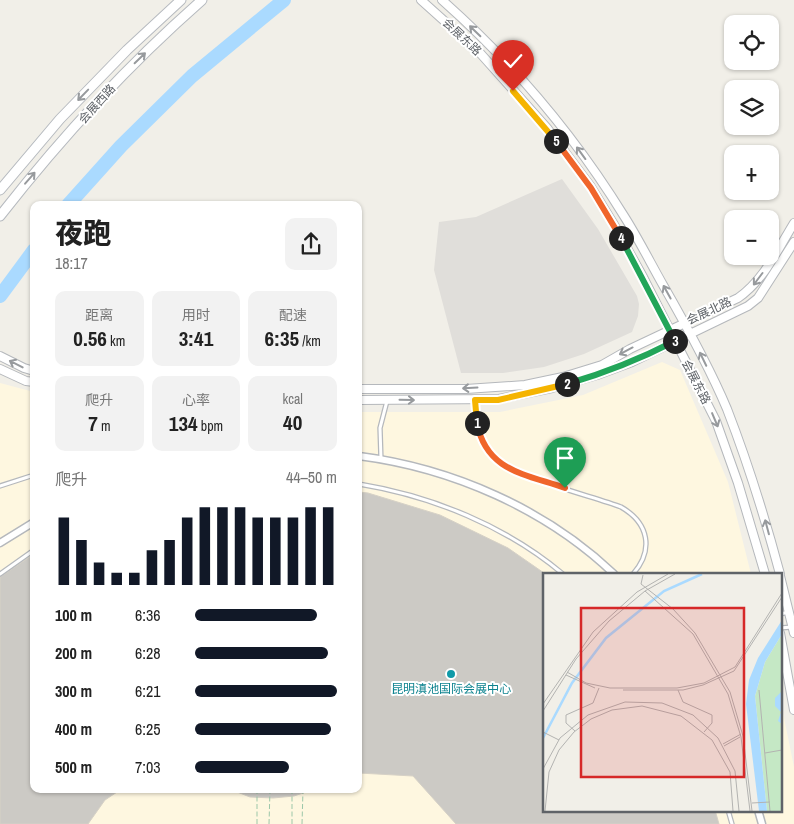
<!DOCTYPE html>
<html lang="zh">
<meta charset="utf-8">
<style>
:root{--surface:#fff;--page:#f2f2f2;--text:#222;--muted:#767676;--accent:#111827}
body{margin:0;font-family:"Archivo Narrow","Noto Sans SC",sans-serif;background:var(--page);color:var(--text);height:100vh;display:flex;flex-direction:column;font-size:19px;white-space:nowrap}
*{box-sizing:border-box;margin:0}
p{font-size:16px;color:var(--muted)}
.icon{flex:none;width:28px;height:28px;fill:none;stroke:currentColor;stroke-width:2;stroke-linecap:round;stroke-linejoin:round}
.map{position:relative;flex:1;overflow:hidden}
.sheet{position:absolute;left:30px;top:201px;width:332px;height:592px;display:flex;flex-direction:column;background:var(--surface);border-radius:10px;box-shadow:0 1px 4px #0004}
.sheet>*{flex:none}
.tools{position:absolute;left:724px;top:15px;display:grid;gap:10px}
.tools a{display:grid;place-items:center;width:55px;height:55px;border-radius:10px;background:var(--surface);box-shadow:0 1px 4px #0004;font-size:25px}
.pin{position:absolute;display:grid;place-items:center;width:42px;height:42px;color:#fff;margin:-51px -21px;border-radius:50% 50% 50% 0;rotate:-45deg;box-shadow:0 0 5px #0007}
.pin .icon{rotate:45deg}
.km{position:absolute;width:25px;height:25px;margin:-12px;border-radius:50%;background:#222;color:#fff;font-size:14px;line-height:25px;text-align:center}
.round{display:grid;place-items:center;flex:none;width:52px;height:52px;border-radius:10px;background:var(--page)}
.head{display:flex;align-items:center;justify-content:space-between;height:85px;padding:0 25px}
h1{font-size:28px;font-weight:800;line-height:38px}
.metrics{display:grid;grid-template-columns:repeat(3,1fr);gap:8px;height:85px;padding:5px 25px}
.metrics div{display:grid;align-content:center;border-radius:10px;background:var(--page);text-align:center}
.metrics b{font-size:21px;font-weight:800}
.metrics small{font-size:14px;font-weight:400}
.metrics p{font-size:14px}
.chart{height:140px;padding:10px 25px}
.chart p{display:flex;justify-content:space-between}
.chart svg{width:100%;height:90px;margin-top:5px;stroke:var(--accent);stroke-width:6}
ul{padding:0 25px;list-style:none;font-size:16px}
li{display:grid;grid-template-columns:80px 60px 1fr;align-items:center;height:38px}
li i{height:12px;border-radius:6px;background:var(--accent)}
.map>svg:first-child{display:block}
.commercial{fill:#fef7e0}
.industrial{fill:#e0deda}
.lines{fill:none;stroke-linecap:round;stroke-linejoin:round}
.river{stroke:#aadaff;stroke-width:14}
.building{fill:#cccac5;stroke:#d6d1c6}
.service-casing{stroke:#b5b8bc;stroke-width:5.5}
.minor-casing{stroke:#b5b8bc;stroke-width:9}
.tertiary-casing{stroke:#b5b8bc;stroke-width:10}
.secondary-casing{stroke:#b6babf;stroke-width:11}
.path{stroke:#9cc7a9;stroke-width:1;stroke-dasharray:5 2.5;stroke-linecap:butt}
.service{stroke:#fff;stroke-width:3}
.minor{stroke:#fff;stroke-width:6}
.tertiary{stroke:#fff;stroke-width:8}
.secondary{stroke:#fff;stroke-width:9}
.oneway{stroke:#979a9d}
.split-1-casing{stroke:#fff;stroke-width:10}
.split-2-casing{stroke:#fff;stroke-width:10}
.split-3-casing{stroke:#fff;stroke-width:10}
.split-4-casing{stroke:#fff;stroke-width:10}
.split-5-casing{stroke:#fff;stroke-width:10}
.split-6-casing{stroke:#fff;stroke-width:10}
.split-1{stroke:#f0652b;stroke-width:6}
.split-2{stroke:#f5b400;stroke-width:6}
.split-3{stroke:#22a559;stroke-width:6}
.split-4{stroke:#22a559;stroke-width:6}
.split-5{stroke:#f0652b;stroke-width:6}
.split-6{stroke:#f5b400;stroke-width:6}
.culture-dot{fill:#0f9aa8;stroke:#fff;stroke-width:2}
.labels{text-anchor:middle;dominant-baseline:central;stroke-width:4;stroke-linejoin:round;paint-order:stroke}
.street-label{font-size:12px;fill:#5f6368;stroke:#fff}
.culture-label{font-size:12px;fill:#0d838f;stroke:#fff}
.inset-river{fill:none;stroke:#aadaff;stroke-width:2.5}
.inset-road{fill:none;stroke:#b3b3b1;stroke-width:1}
.view{fill:#d62828;fill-opacity:0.15;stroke:#d62828;stroke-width:2.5}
.inset-edge{fill:none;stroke:#5f6368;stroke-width:2.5}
</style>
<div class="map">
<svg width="794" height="824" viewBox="0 0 794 824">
<rect width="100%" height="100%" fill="#f1efe8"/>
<path class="commercial" d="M662 362 680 370 728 482 751 574H544V810H780V698L794 767V824H0V383L34 392V790H359V412H500L583 395Z"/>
<path class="industrial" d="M562 179 598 229 637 296 639 304 638 316 632 332 584 354 544 367 503 373H461L434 270 439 222 476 217Z"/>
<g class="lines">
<path class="river" d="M68 205 121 146 192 76 284 0
M0 296 34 250"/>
</g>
<path class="building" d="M359 492 368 493 440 515 508 548 544 573V810H715L719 824H456L413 776 359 773Z
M34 554V790H120L105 800 88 824H0V577Z
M232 790H309V791L294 796 273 798 250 797Z"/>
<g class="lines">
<g class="service-casing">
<path id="service" d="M475 400C476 417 477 437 488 451 505 476 590 495 621 507 649 523 654 550 633 574
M381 459 380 428 387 401
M359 484C432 496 506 526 563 574
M0 486 34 475
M0 574 34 550
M780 614 789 612
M780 628 792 627
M728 810 732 824"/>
</g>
<g class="minor-casing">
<path id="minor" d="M359 456C452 468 546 509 614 574
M0 543 34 522
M758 810 762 824"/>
</g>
<g class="tertiary-casing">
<path id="tertiary" d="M421 0 480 53 547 128 591 187 613 223 643 277 716 421 738 483 765 574
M442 0C513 63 574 135 624 216 638 238 650 262 663 285 686 325 709 366 727 409 748 463 765 518 780 574
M0 356 24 368 34 371
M0 369 26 381 34 382
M359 389H466L525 385 563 377 602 365 630 349 738 298C764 280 778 249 794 223
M359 400 499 399 552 388 597 375 632 362 748 306 758 298 794 242
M780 576 794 633
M780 633 794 710"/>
</g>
<g class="secondary-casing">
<path id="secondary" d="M0 190 60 119 127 50 181 0
M0 216C60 139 128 65 202 0"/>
</g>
<path class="path" d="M257 824V790
M269 824 270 790
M292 824V790
M302 824 303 790"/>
<use href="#service" class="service"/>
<use href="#minor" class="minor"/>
<use href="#tertiary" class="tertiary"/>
<use href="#secondary" class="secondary"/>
</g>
<defs><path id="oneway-shaft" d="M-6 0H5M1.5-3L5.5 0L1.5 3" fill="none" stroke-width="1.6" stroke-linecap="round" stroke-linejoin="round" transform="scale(1.25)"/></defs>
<g class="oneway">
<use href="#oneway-shaft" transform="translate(475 31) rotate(-136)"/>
<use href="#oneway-shaft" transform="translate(140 58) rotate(-44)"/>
<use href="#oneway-shaft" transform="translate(83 95) rotate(134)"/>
<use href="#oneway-shaft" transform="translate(581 153) rotate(-126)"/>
<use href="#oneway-shaft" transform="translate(30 178) rotate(-49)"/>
<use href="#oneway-shaft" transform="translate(758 279) rotate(127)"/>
<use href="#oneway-shaft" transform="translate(667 292) rotate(-119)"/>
<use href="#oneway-shaft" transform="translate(626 351) rotate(152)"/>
<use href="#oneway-shaft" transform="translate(703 359) rotate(-116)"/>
<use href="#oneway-shaft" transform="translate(16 364) rotate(-153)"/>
<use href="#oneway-shaft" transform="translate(470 388) rotate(177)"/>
<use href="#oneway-shaft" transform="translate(407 400) rotate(1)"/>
<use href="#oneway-shaft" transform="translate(715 420) rotate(67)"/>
<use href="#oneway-shaft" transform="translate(767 527) rotate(-105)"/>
</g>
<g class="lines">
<g class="split-1-casing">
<path id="split-1" d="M477 423C486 471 525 474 565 488"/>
</g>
<g class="split-2-casing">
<path id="split-2" d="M477 423 475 400H498L567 384"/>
</g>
<g class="split-3-casing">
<path id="split-3" d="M567 384C605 373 640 359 675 341"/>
</g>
<g class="split-4-casing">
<path id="split-4" d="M621 238 675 341"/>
</g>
<g class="split-5-casing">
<path id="split-5" d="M556 141 591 188 621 238"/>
</g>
<g class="split-6-casing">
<path id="split-6" d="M513 91 556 141"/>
</g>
<use href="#split-1" class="split-1"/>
<use href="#split-2" class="split-2"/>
<use href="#split-3" class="split-3"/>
<use href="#split-4" class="split-4"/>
<use href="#split-5" class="split-5"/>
<use href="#split-6" class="split-6"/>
</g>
<circle class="culture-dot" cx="451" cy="674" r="5"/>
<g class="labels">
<g class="street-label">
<text transform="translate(462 37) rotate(43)">会展东路</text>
<text transform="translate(97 104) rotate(-48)">会展西路</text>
<text transform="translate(709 311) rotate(-25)">会展北路</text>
<text transform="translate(696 382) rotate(63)">会展东路</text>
</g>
<g class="culture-label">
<text x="451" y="689">昆明滇池国际会展中心</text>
</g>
</g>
<g transform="translate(543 573)">
<rect width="239" height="239" fill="#f1efe8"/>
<path d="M239 61V238H224L212 123 222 89Z" fill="#c5e8c5"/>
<path d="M239 47V61L222 89 212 123 224 238H216L203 131 206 107 215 85ZM239 118V151L235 148 238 139 232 133V125Z" fill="#aadaff"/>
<path class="inset-river" d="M0 165 29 110 63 65 121 18 159 1"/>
<path class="inset-road" d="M100 2 98 11 130 36 152 60 187 119 200 163 209 238M102 18 150 61 185 121 198 164 207 238M24 99 43 110 67 115H134L161 110 192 94 239 20M23 102 52 115M80 117H140L160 112 191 98 239 24M135 117 140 129 169 142V150L161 159M216 117 227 238M0 131 50 59 94 19 125 1M0 138 33 86 66 48 102 18 132 1M32 158 23 150V142L50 130 56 115M0 159 16 167M180 171 198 161M181 173 197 164M222 180 239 177M0 196 17 165 45 142 82 129 119 130 150 142 175 165 192 198 196 238M209 230 227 229M2 238 6 199 16 177 31 159 48 146 69 137 99 133 138 143 169 167 187 199 190 238"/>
<path class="view" d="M38 35H201V204H38Z"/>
<rect width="239" height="239" class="inset-edge"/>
</g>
</svg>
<div class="tools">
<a><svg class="icon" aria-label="locate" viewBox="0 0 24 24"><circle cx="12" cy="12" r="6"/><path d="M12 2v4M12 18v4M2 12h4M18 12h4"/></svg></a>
<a><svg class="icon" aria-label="layers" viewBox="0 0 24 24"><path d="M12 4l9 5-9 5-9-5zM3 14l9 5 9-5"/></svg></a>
<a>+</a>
<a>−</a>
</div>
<div class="pin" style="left:565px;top:488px;background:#1e9e55"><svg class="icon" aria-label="arrive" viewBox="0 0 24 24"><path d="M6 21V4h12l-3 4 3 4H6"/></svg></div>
<div class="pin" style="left:513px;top:91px;background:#d93025"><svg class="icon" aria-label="check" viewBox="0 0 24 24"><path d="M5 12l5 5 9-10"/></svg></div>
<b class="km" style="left:477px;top:423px">1</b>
<b class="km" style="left:567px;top:384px">2</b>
<b class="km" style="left:675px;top:341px">3</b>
<b class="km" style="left:621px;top:238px">4</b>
<b class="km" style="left:556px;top:141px">5</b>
<section class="sheet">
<div class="head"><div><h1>夜跑</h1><p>18:17</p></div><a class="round"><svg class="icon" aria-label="share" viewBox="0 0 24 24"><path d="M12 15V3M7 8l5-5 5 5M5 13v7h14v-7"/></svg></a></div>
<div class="metrics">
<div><p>距离</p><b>0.56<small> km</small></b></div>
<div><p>用时</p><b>3:41</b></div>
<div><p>配速</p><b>6:35<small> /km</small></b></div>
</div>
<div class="metrics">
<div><p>爬升</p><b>7<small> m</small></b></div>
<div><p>心率</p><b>134<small> bpm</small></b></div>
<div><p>kcal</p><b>40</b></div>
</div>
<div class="chart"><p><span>爬升</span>44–50 m</p>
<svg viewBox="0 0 160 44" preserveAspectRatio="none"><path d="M5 44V11M15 44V22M25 44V33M35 44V38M45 44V38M55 44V27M65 44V22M75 44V11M85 44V6M95 44V6M105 44V6M115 44V11M125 44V11M135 44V11M145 44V6M155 44V6"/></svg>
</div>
<ul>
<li><b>100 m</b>6:36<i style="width:86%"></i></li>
<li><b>200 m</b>6:28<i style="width:94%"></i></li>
<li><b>300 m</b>6:21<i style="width:100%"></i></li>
<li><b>400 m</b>6:25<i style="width:96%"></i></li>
<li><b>500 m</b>7:03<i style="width:66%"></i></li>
</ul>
</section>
</div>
